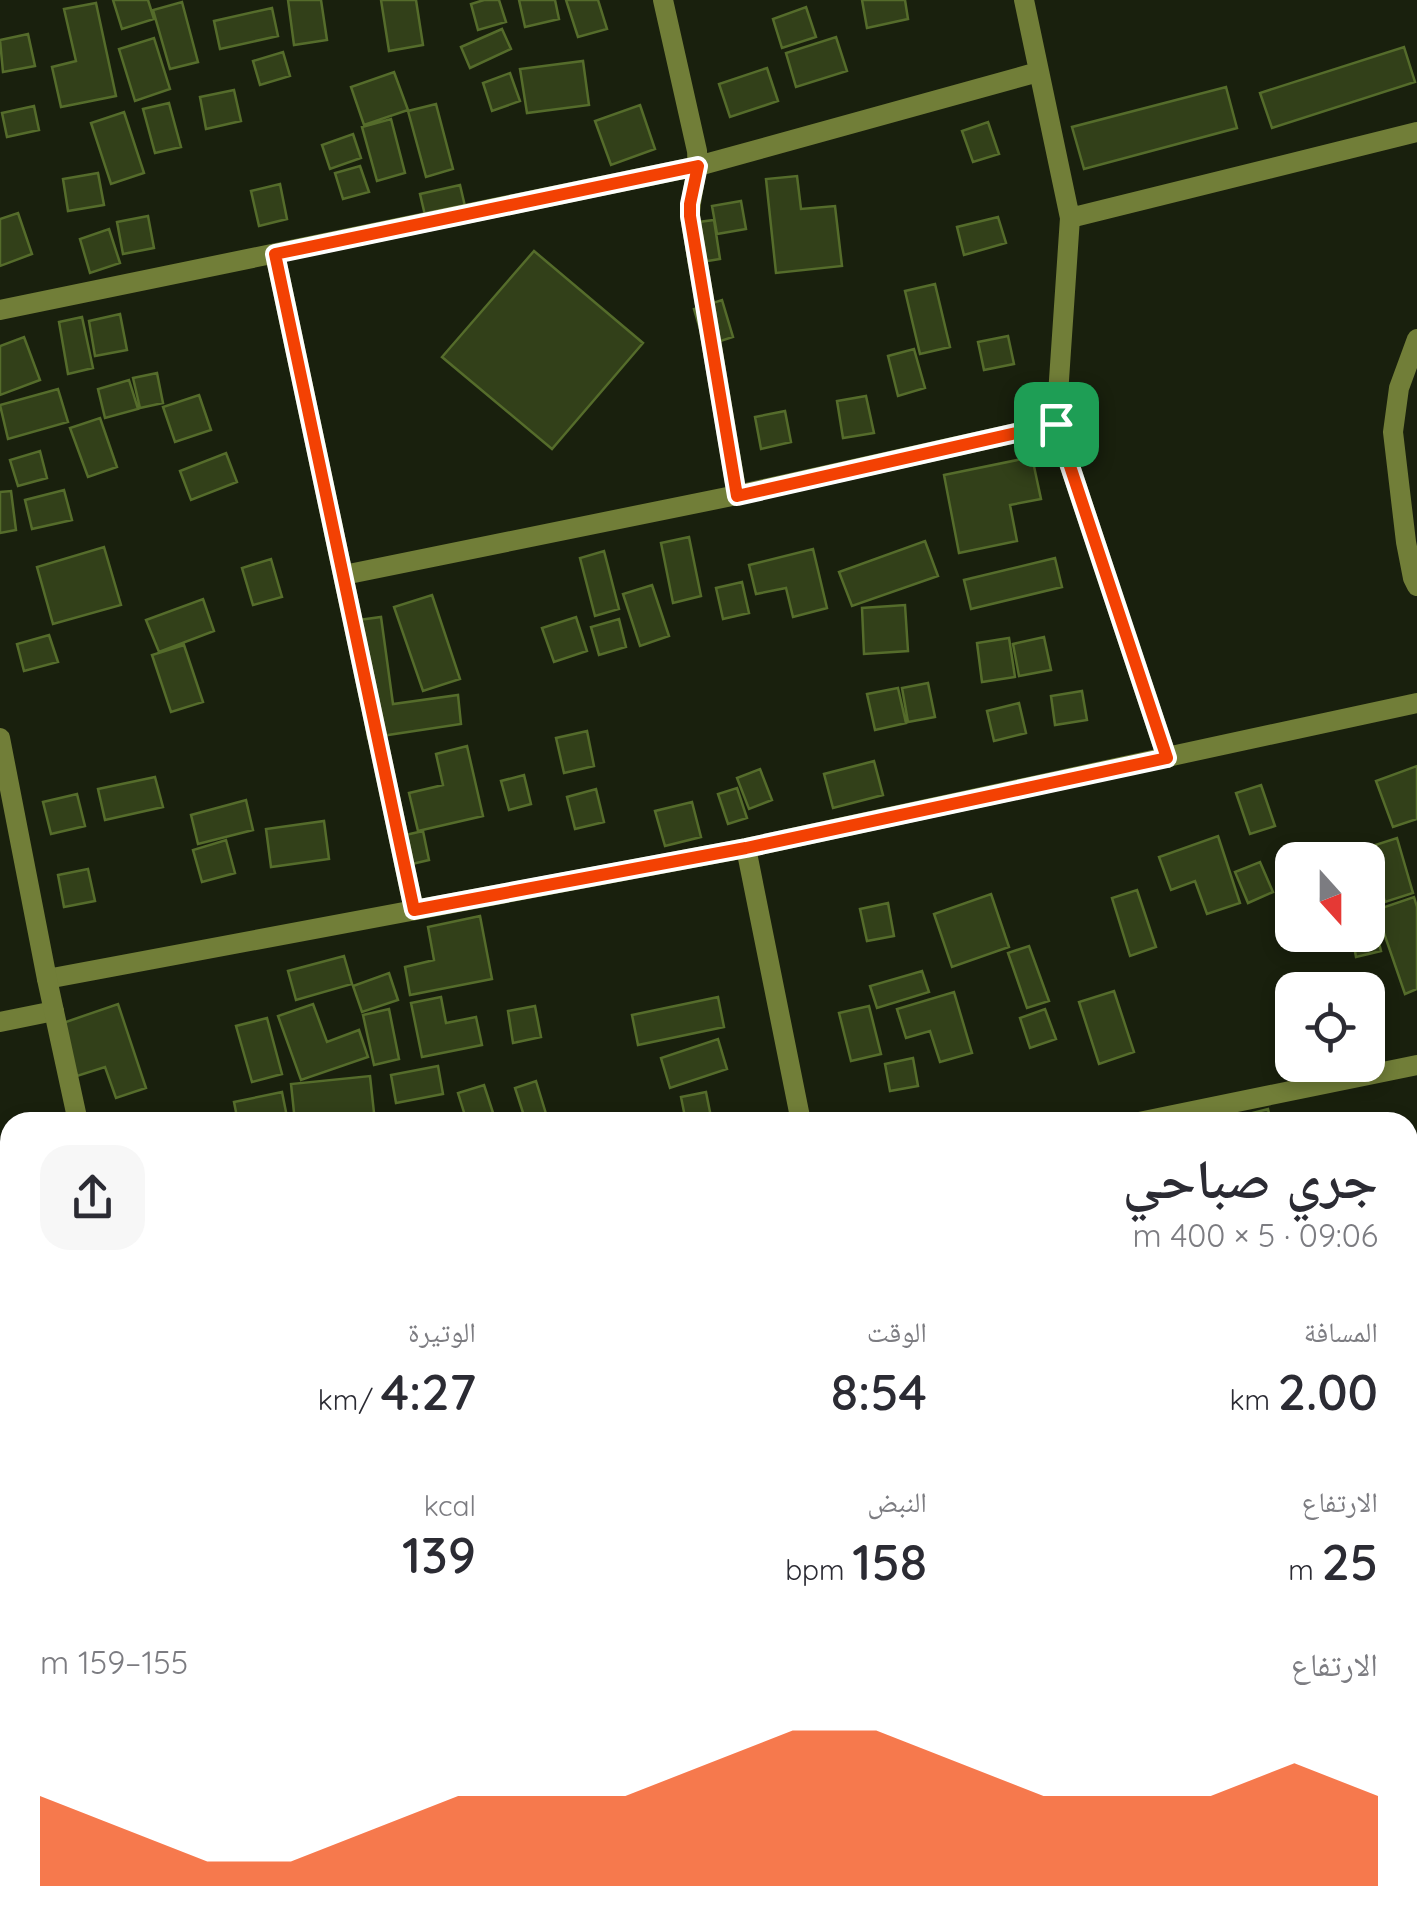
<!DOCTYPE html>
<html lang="ar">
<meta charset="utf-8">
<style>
:root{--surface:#fff;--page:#f7f7f7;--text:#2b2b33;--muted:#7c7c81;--accent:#f34103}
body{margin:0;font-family:Quicksand,"Noto Naskh Arabic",sans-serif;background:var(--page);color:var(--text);direction:rtl;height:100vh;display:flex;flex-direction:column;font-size:38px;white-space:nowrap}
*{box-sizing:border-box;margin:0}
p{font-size:32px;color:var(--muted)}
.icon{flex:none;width:55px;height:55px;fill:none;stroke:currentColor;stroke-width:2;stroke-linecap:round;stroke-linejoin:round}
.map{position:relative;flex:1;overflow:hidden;direction:ltr}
.sheet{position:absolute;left:0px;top:1112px;width:1418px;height:812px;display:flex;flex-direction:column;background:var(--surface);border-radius:30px 30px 0 0;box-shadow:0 5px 15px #0003;direction:rtl}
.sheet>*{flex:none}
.needle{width:65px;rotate:159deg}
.buttons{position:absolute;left:1275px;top:842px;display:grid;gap:20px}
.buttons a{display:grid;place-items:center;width:110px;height:110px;border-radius:20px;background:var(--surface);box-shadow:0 5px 15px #0003;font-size:50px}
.pin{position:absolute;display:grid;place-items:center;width:85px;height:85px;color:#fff;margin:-42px;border-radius:20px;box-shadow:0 5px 15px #0006}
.round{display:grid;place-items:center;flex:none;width:105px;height:105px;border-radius:30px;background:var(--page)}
.summary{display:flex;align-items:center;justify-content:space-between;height:170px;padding:0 40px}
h1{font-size:55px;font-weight:600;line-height:75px}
.figures{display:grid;grid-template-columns:repeat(3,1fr);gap:15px;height:170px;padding:10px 40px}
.figures div{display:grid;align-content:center}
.figures b{font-size:50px;font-weight:600}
.figures small{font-size:28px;font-weight:400}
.figures p{font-size:28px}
.chart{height:280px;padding:20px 40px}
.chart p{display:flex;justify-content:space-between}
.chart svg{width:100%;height:180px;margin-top:10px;fill:var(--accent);opacity:.7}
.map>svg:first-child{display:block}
.building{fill:#324019;stroke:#556c2b;stroke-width:2.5}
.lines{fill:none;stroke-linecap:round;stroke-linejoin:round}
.minor{stroke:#717e38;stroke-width:20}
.tertiary{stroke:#717e38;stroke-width:20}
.route-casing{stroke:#fff;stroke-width:20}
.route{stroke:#f34103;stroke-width:12}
</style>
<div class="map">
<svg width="1417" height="1923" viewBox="0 0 1417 1923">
<rect width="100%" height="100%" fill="#19200d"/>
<path class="building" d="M113 0H148L154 19 122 29Z
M288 0H321L327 40 294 45Z
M381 0H416L423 45 389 51Z
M484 0H499L506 22 478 30 471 4Z
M519 0H555L559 19 525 27Z
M566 0H598L607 29 578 37Z
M862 0H905L908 19 867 28Z
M182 2 198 62 170 69 153 10Z
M96 3 116 96 61 107 52 67 76 61 64 9Z
M806 7 816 37 782 48 773 19Z
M272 8 278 36 220 49 214 21Z
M502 29 511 49 470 68 461 47Z
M28 34 35 66 3 72 0 40Z
M836 37 847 71 796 87 786 53Z
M154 38 170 89 135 101 119 49Z
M1404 47 1415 82 1272 128 1260 93Z
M283 52 290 76 260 85 253 61Z
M583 61 589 105 527 113 520 69Z
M767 68 778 101 730 117 719 84Z
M394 72 408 110 364 125 351 87Z
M510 73 520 101 492 111 483 83Z
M1226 87 1237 128 1084 169 1072 127Z
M234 90 241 121 206 129 200 97Z
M169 103 181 147 155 153 143 109Z
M436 104 453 169 426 177 408 111Z
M640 105 655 149 611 165 595 121Z
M34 106 39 130 7 137 2 113Z
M124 112 144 173 111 184 91 123Z
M391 119 405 173 377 181 362 127Z
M988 122 999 154 973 162 962 131Z
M353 134 361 158 330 169 322 145Z
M360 166 369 192 343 199 335 173Z
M98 173 104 205 68 211 63 179Z
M797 176 801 209 835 206 842 266 776 273 766 179Z
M280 184 287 219 259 226 251 191Z
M460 185 468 219 428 228 420 194Z
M741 201 746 229 717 234 712 206Z
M18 213 32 254 0 266V219Z
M148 216 154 248 123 254 117 222Z
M998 217 1006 243 964 255 957 227Z
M714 220 720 259 689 264 683 224Z
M109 229 120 263 90 273 80 239Z
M534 251 643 343 552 449 442 357Z
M935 284 950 347 920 354 905 291Z
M722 300 733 337 705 346 694 309Z
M120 314 127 350 95 356 89 321Z
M82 317 93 368 68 374 59 322Z
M1008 336 1014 364 984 370 978 342Z
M24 337 40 380 0 395V346Z
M914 349 925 388 898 396 888 356Z
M157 373 163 403 140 408 133 378Z
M129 380 138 409 105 418 98 389Z
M58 389 68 422 8 439 0 405Z
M199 395 211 430 175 442 163 407Z
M866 396 874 433 843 438 837 401Z
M785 411 791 442 761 449 755 417Z
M100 418 117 467 88 477 70 428Z
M40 451 47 478 18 486 10 460Z
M226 453 237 482 191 500 180 471Z
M1032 457 1041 499 1010 505 1017 541 959 553 944 475Z
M64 490 72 520 32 529 25 500Z
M11 491 16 530 0 533V492Z
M689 537 701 596 673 603 661 543Z
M925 541 938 576 852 606 839 572Z
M104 547 121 605 53 624 37 567Z
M813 549 827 608 793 617 786 588 756 594 749 565Z
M604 551 619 609 595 616 580 558Z
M1055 558 1062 587 971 609 964 580Z
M271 559 282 597 253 605 242 568Z
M742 582 749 613 723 619 716 588Z
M652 585 669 636 640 646 623 594Z
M432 595 460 679 423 691 394 607Z
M203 599 214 631 159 652 146 620Z
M905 605 908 651 864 654 862 608Z
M381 617 393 704 458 695 461 724 368 738 351 621Z
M576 617 587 651 554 662 542 628Z
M619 619 626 647 599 655 591 627Z
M49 635 58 662 24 671 17 644Z
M1044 637 1051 670 1019 676 1013 644Z
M1009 638 1015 677 982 682 977 643Z
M184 645 203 702 171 712 152 655Z
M928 683 935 717 908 722 902 688Z
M898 688 906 723 875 730 867 694Z
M1082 691 1087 720 1055 725 1051 696Z
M1019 703 1026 733 994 741 987 711Z
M587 731 594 766 564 773 556 738Z
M467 746 483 816 418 831 409 793 443 785 436 754Z
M874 761 883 795 833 808 824 774Z
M1417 766V819L1393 827 1376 781Z
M760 769 772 800 749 809 737 778Z
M524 775 531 804 509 810 501 781Z
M155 777 163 807 105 820 98 789Z
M1261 785 1275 826 1250 834 1236 793Z
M737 788 747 818 728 824 718 794Z
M596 789 604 822 575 829 567 797Z
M77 794 85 826 51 834 43 802Z
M246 800 253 830 198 844 191 815Z
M692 802 701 837 665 846 655 811Z
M324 821 329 859 271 867 266 829Z
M423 831 429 860 399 867 392 838Z
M1218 836 1240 903 1207 914 1195 881 1171 890 1159 857Z
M1397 838 1413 893 1385 902 1369 847Z
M226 840 235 873 202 882 193 850Z
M1368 854 1377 909 1368 910V860H1330Z
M1260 862 1273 892 1248 903 1235 872Z
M1292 865V896L1284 897 1280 867Z
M88 869 95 901 64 907 58 875Z
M1137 890 1156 947 1130 956 1112 898Z
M991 894 1009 947 952 967 934 914Z
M1414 897 1417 907V989L1405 994 1376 910Z
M888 903 894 936 867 941 860 909Z
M480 916 492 979 410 995 405 967 434 960 428 927Z
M1374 922 1381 951 1356 957 1352 935H1368V923Z
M1029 946 1049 1001 1027 1008 1008 953Z
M344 956 352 984 296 1000 288 971Z
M922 971 929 992 877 1008 870 986Z
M389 973 398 1000 362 1012 353 986Z
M1114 991 1134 1052 1099 1064 1079 1002Z
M954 992 972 1053 940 1062 930 1031 906 1038 897 1009Z
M441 997 446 1023 476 1017 482 1045 422 1057 411 1003Z
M718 997 724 1027 638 1045 632 1015Z
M118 1004 146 1088 116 1098 105 1067 77 1076 60 1024Z
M313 1004 327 1042 359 1030 368 1057 301 1080 278 1016Z
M535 1006 541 1037 513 1043 508 1011Z
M869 1006 881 1054 851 1061 839 1013Z
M389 1009 399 1059 374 1065 363 1015Z
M1045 1009 1056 1039 1030 1048 1020 1018Z
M267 1018 282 1074 252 1082 236 1026Z
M718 1039 727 1069 670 1088 661 1058Z
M913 1058 918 1086 890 1091 885 1064Z
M438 1066 443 1094 396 1103 391 1075Z
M370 1076 375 1122H295L291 1084Z
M536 1081 547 1117 526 1122 515 1088Z
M484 1085 496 1122H467L458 1093Z
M282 1092 288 1122H238L234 1102Z
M706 1092 712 1122H686L681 1097Z
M1268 1109 1271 1122H1247L1245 1115Z
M1417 1288V1311L1411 1312 1408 1290Z
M1408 1335 1415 1368 1408 1369Z
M1 1396 7 1427 0 1428V1396Z
M10 1528V1662L0 1664V1530Z
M43 1915H75L77 1923H45Z
M793 1915H825L826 1923H795Z
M1092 1915H1154L1155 1923H1094Z
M1170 1915H1196L1198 1923H1172Z"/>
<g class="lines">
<path class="minor" d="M663 0 697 151C699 174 690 194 690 216L737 495
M1024 0 1070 218 1056 424 1167 758
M1070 218 1417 132
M275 254 414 910
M0 310 698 166 1038 72
M1417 339 1399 388 1393 432 1406 542 1413 578 1417 586
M344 575 737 495 1056 424
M746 848 801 1122
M47 979 746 848 1417 703
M0 1022 54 1011
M1139 1122 1417 1065
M0 1350 10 1348
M1408 1404 1417 1402
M0 1691 10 1689
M1408 1737 1417 1735
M1408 1834 1417 1883
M776 1915 777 1923
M490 1923 530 1915"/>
<path class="tertiary" d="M0 738 47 979 78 1122
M235 1915 236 1923"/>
</g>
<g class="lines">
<g class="route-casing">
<path id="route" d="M698 166 690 204V216L737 496 1056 424 1167 758 746 848 414 910 275 254Z"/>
</g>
<use href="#route" class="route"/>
</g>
</svg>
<div class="buttons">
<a><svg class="needle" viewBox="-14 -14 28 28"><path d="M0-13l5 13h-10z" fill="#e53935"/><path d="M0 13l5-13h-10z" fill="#7c7c81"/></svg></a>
<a><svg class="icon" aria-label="locate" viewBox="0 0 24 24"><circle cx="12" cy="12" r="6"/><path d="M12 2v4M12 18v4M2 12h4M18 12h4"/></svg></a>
</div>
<div class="pin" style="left:1056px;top:424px;background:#1e9e55"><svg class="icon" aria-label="arrive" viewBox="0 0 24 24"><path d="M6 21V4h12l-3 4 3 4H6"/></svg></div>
<section class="sheet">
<div class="summary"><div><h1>جري صباحي</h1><p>09:06 · 5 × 400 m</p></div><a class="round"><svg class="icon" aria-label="share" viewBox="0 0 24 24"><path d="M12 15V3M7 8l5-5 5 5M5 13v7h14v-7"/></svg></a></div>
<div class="figures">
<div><p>المسافة</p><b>2.00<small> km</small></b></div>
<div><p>الوقت</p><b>8:54</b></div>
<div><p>الوتيرة</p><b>4:27<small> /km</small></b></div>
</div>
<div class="figures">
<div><p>الارتفاع</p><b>25<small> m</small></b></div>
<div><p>النبض</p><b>158<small> bpm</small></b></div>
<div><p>kcal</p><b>139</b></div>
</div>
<div class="chart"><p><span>الارتفاع</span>155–159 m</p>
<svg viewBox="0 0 160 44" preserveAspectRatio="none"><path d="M0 44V22L10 30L20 38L30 38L40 30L50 22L60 22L70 22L80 14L90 6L100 6L110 14L120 22L130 22L140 22L150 14L160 22V44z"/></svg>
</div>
</section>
</div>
